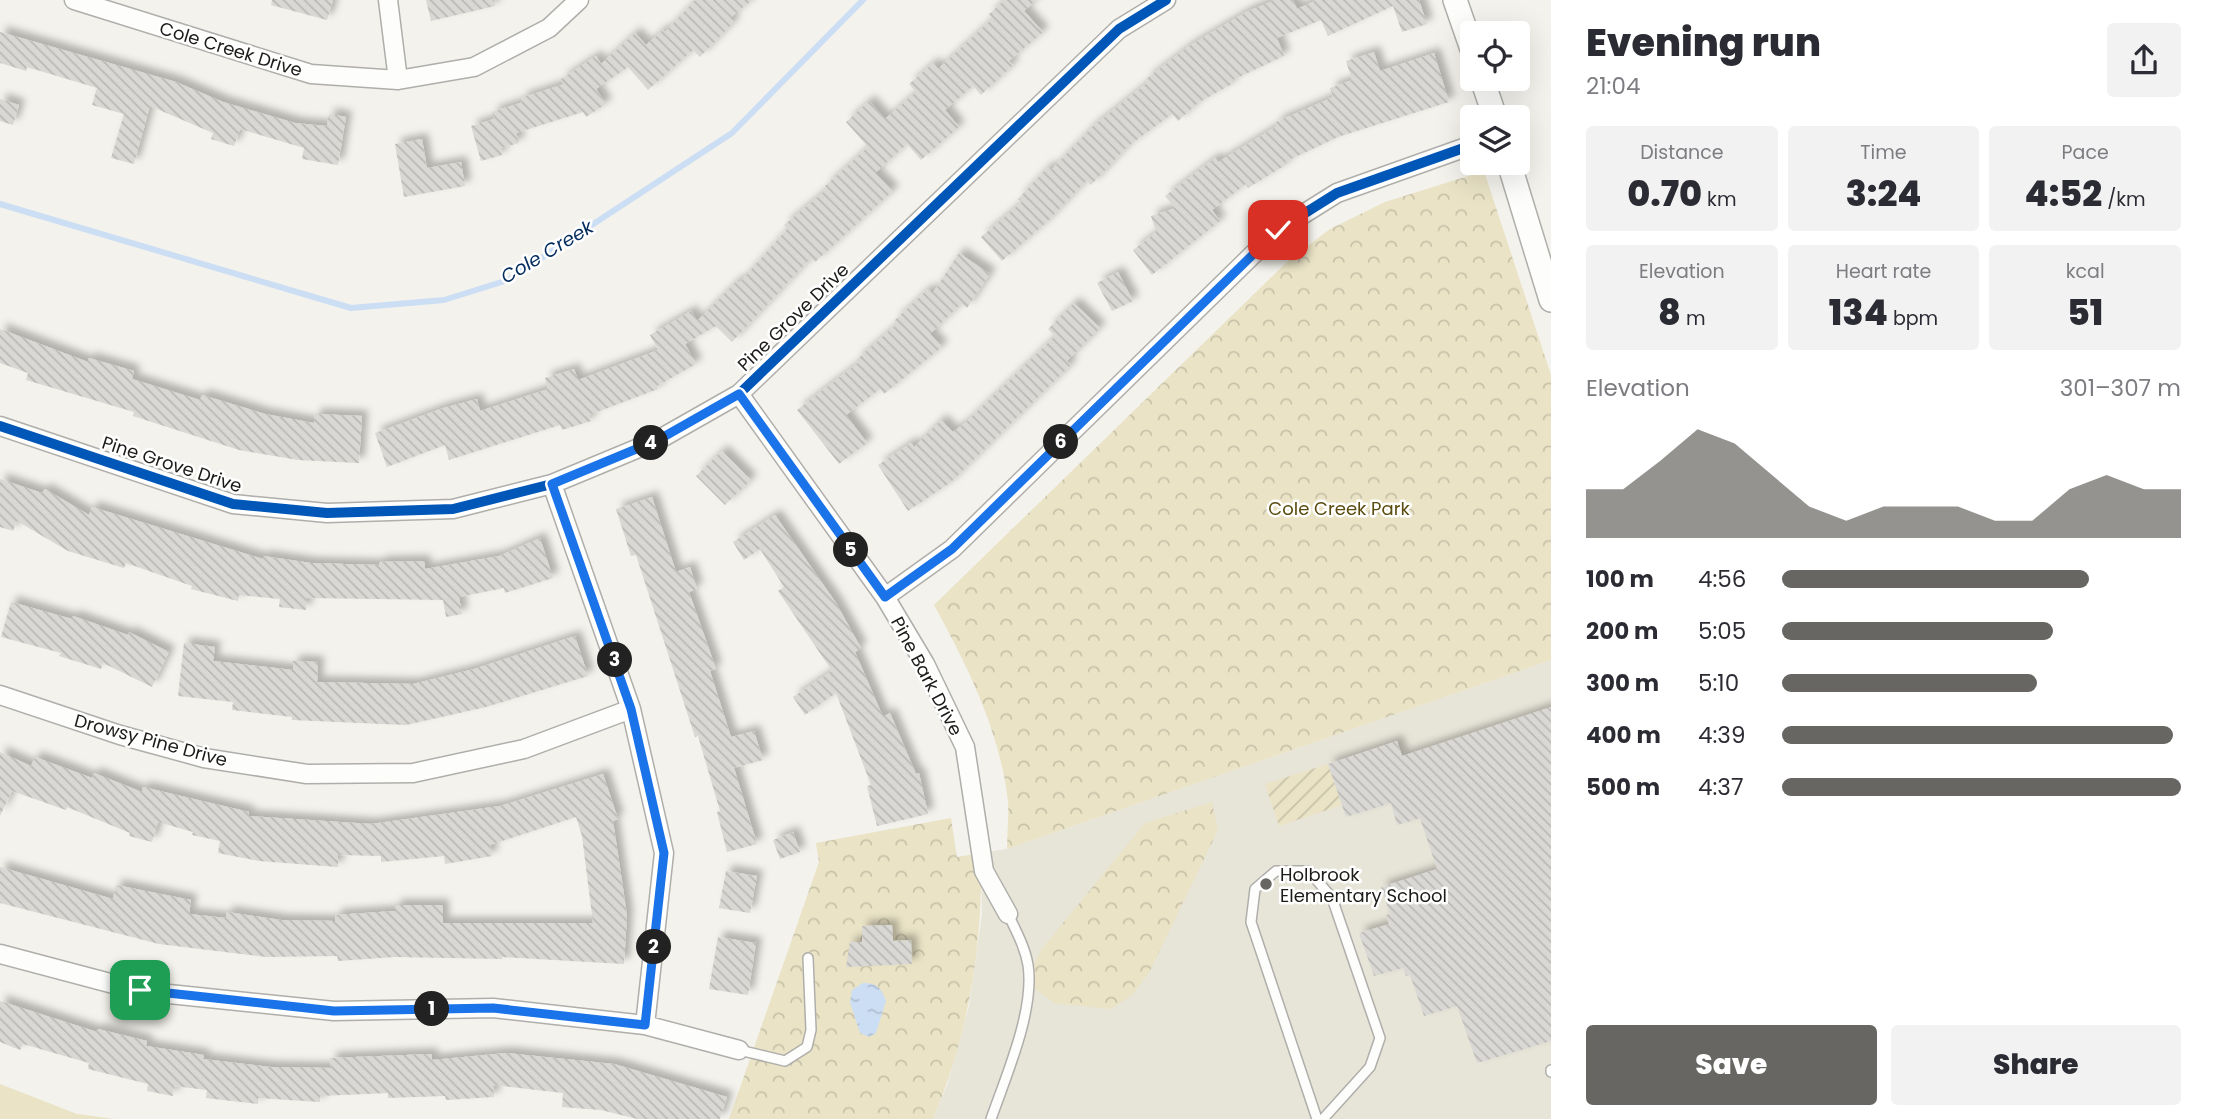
<!DOCTYPE html>
<meta charset="utf-8">
<style>
:root{--surface:#fff;--page:#f2f2f3;--text:#2b2b33;--muted:#7c7c81;--accent:#676662}
body{margin:0;font-family:Poppins,sans-serif;background:var(--page);color:var(--text);height:100vh;display:flex;flex-direction:column;font-size:26px;white-space:nowrap}
*{box-sizing:border-box;margin:0}
p{font-size:23px;color:var(--muted)}
.icon{flex:none;width:38px;height:38px;fill:none;stroke:currentColor;stroke-width:2;stroke-linecap:round;stroke-linejoin:round}
.map{position:relative;flex:1;overflow:hidden}
.drawer{display:flex;flex-direction:column;background:var(--surface);width:665px}
.drawer>*{flex:none}
.tools{position:absolute;left:1460px;top:21px;display:grid;gap:14px}
.tools a{display:grid;place-items:center;width:70px;height:70px;border-radius:7px;background:var(--surface);box-shadow:0 7px 28px #0002;font-size:35px}
.pin{position:absolute;display:grid;place-items:center;width:60px;height:60px;color:#fff;margin:-30px;border-radius:14px;box-shadow:0 4px 10px #0006}
.km{position:absolute;width:35px;height:35px;margin:-18px;border-radius:50%;background:#222;color:#fff;font-size:19px;line-height:35px;text-align:center}
.round{display:grid;place-items:center;flex:none;width:74px;height:74px;border-radius:7px;background:var(--page)}
.head{display:flex;align-items:center;justify-content:space-between;height:119px;padding:0 35px}
h1{font-size:38px;font-weight:800;line-height:52px}
.metrics{display:grid;grid-template-columns:repeat(3,1fr);gap:10px;height:119px;padding:7px 35px}
.metrics div{display:grid;align-content:center;border-radius:7px;background:var(--page);text-align:center}
.metrics b{font-size:35px;font-weight:800}
.metrics small{font-size:19px;font-weight:400}
.metrics p{font-size:19px}
.chart{height:196px;padding:14px 35px}
.chart p{display:flex;justify-content:space-between}
.chart svg{width:100%;height:126px;margin-top:7px;fill:var(--accent);opacity:.7}
.primary-button{display:flex;gap:14px;margin-top:auto;padding:14px 35px}
.primary-button a{flex:1;height:80px;border-radius:7px;background:var(--accent);color:#fff;font-size:28px;font-weight:800;line-height:80px;text-align:center}
.primary-button a+a{background:var(--page);color:var(--text)}
ul{padding:0 35px;list-style:none;font-size:23px}
li{display:grid;grid-template-columns:112px 84px 1fr;align-items:center;height:52px}
li i{height:18px;border-radius:9px;background:var(--accent)}
main{display:flex;flex:1;min-height:0}
.map>svg:first-child{display:block}
.built{fill:#e7e4d8}
.grass{fill:#eae3c6}
.park{fill:url(#park-crowns)}
.garden{fill:url(#garden-furrows)}
.water{fill:url(#water-ripples)}
.lines{fill:none;stroke-linecap:round;stroke-linejoin:round}
.stream{stroke:#ccdef4;stroke-width:6}
.building{fill:url(#building-back-hatch);filter:url(#shadow)}
.service-casing{stroke:#afaeaa;stroke-width:12}
.minor-casing{stroke:#afaeaa;stroke-width:21}
.tertiary-casing{stroke:#afaeaa;stroke-width:26}
.service{stroke:#fdfdfc;stroke-width:9}
.minor{stroke:#fdfdfc;stroke-width:18}
.tertiary{stroke:#fdfdfc;stroke-width:23}
.cycleway-casing{stroke:#fff;stroke-width:15}
.cycleway{stroke:#0057b8;stroke-width:10}
.route-casing{stroke:#fff;stroke-width:14}
.route{stroke:#1a73e8;stroke-width:9}
.poi-dot{fill:#676662;stroke:#fff;stroke-width:2.5}
.labels{text-anchor:middle;dominant-baseline:central;stroke-width:5;stroke-linejoin:round;paint-order:stroke}
.street-label{font-size:18px;fill:#1c1b18;stroke:#fff}
.park-label{font-size:18px;fill:#5a4c0e;stroke:#fff}
.poi-label{font-size:18px;fill:#1c1b18;stroke:#fff;text-anchor:start}
.water-label{font-size:19px;font-style:italic;fill:#022c5d;stroke:#fff}
</style>
<main>
<div class="map">
<svg width="1551" height="1119" viewBox="0 0 1551 1119">
<defs>
<pattern id="park-crowns" width="20" height="18" patternUnits="userSpaceOnUse" patternTransform="scale(1.75)"><rect width="20" height="18" fill="#eae3c6"/><path d="M2 6a3 3 0 1 1 6 0M12 15a3 3 0 1 1 6 0" fill="none" stroke="#c8c2a9"/></pattern>
<pattern id="garden-furrows" width="10" height="10" patternUnits="userSpaceOnUse" patternTransform="scale(1.75)"><rect width="10" height="10" fill="#eae3c6"/><path d="M-1 1l2-2M0 10L10 0M9 11l2-2" fill="none" stroke="#c8c2a9"/></pattern>
<pattern id="water-ripples" width="26" height="14" patternUnits="userSpaceOnUse" patternTransform="scale(1.75)"><rect width="26" height="14" fill="#ccdef4"/><path d="M2 4q2-2 4 0t4 0M15 11q2-2 4 0t4 0" fill="none" stroke="#afbed0"/></pattern>
<pattern id="building-back-hatch" width="6" height="6" patternUnits="userSpaceOnUse" patternTransform="scale(1.75)"><rect width="6" height="6" fill="#d9d8d4"/><path d="M-1 5l2 2M0 0l6 6M5-1l2 2" fill="none" stroke="#bab9b5"/></pattern>
<filter id="shadow"><feDropShadow dx="6" dy="-6" stdDeviation="3.5" flood-color="#0004"/></filter>
</defs>
<rect width="100%" height="100%" fill="#f3f2ec"/>
<path class="built" d="M1551 660V1119H933L948 1083 969 1006 982 915 981 853 1007 849Z"/>
<path class="grass" d="M0 1084 77 1114 115 1119H0Z"/>
<path class="park" d="M1484 171 1551 375V660L1007 849C1007 834 1009 817 1008 801 1000 731 967 665 934 605L1288 261 1330 229 1385 202Z
M1212 802 1218 830 1149 973 1132 995 1111 1009 1054 1003 1026 982 1041 950 1145 823Z
M951 818 957 857 981 853C983 945 969 1034 933 1119H729L819 862 816 843Z"/>
<path class="garden" d="M1328 764 1342 805 1279 826 1265 784Z"/>
<path class="water" d="M863 983C877 983 881 988 886 1001L876 1033 869 1037 860 1033 850 1002 852 990Z"/>
<g class="lines">
<path class="stream" d="M0 204 351 308 444 300 508 280 732 133 863 0"/>
</g>
<path class="building" d="M272 0H333L327 20 271 5Z
M426 0H494L495 6 431 21Z
M695 0H752L730 18 734 22 700 57 693 50 648 90 628 67 596 89 606 104 586 117 583 112 516 133 519 143 501 148 502 155 481 161 471 126 494 119 492 112 523 102 521 98 564 84 561 79 596 56 601 64 635 33 646 45 663 30 665 32Z
M1005 0H1036L1024 11 1043 32 1009 61 1013 65 981 95 973 86 945 110 959 127 921 160 907 144 875 173 893 191 815 262 811 258 732 342 716 326 685 344 696 364 657 386 658 389 589 415 591 421 562 430 560 425 449 460 445 445 387 467 375 433 443 408 477 399 480 411 548 389 545 378 574 369 578 380 658 350 650 335 691 311 697 321 737 281 739 283 787 229 784 225 827 189 825 186 868 147 846 122 869 101 885 119 916 92 909 84 933 63 938 69 992 19 989 14Z
M1275 0H1293L1297 9 1317 0H1419L1427 24 1402 32 1393 6 1328 36 1321 20 1277 38 1284 56 1231 81 1232 84 1198 103 1178 121 1172 114 1127 147 1091 185 1086 181 1047 222 1002 261 981 237 1022 202 1018 199 1048 167 1051 170 1092 127 1148 82 1146 79 1189 46 1246 12Z
M0 32 176 82 223 102 295 123 327 126 329 114 346 117 338 165 302 159 304 148 240 129 234 146 211 139 213 133 150 106 134 164 111 158 124 114 92 105 97 88 27 67 26 71 0 63Z
M1374 52 1380 71 1434 53 1449 102 1338 137 1285 162 1287 164 1248 188 1246 184 1212 210 1220 221 1152 275 1133 250 1156 232 1151 216 1175 208 1165 196 1215 158 1218 162 1277 126 1276 122 1333 97 1330 88 1352 80 1346 61Z
M0 99 19 105 13 125 0 121Z
M422 139 427 168 461 162 465 186 404 197 395 144Z
M959 253 990 274 967 308 961 304 930 334 942 347 884 394 880 389 846 415 867 443 839 464 797 410 858 363 856 360 897 324 894 321 928 289 932 294Z
M1118 272 1133 301 1112 311 1097 283Z
M1074 303 1100 328 1067 361 1071 365 950 483 908 511 878 465 911 443 914 447 941 420 953 432 965 423 1055 336 1048 329Z
M0 329 88 362 89 358 134 371 132 379 200 400 202 395 265 414 314 423 315 414 362 416 359 463 298 460 239 450 133 416 134 412 26 380 28 373 0 363Z
M722 451 751 480 725 505 696 476Z
M0 479 42 493 45 489 89 515 92 507 263 559V556L311 563 379 565V562L425 561V569L499 556 540 538 553 578 505 593 504 588 459 597 462 614 446 617 443 600 307 598 306 610 279 607 280 599 239 595 238 601 191 589 192 586 126 563 124 568 68 551 17 521 13 531 0 527Z
M652 497 676 572 690 567 697 589 689 592 716 669 710 671 731 737 754 731 763 760 734 768 757 844 727 852 717 812 720 811 698 736 695 737 636 555 631 556 616 509Z
M775 515 836 603 861 648 855 652 883 717 890 713 916 774 919 773 928 814 877 826 867 786 871 785 836 693 805 715 793 697 832 671 778 591 784 587 760 549 744 560 733 542Z
M11 602 72 619 73 616 128 635 129 632 169 652 152 687 103 663 101 669 59 656 61 653 1 637Z
M575 636 588 676 486 707 406 725 292 720V717L232 710 233 702 178 696 184 643 215 647 213 661 293 670V661L318 662 317 682 413 684 474 669Z
M1551 707V1041L1477 1063 1457 1006 1424 1016 1410 975 1406 976 1403 968 1374 976 1359 933 1389 924 1386 915 1390 914 1381 887 1437 869 1420 818 1397 825 1391 803 1346 817 1328 764 1397 741 1402 756Z
M0 752 31 766 35 757 92 778 94 773 142 792 143 787 249 812 248 816 371 824 500 806 603 774 618 819 613 821 627 915 624 964 502 957V959L395 957 338 961 337 956 266 957 159 944 0 903V867L113 899 116 885 191 900 189 914 226 918 227 912 281 920 335 921V915L395 911V905H443V923H593L582 836 576 817 490 845 492 856 445 864 444 856 381 862V856L338 855V867L259 861 218 853 220 841 192 835 193 832 158 822 152 842 129 836 130 833 67 807 66 810 12 791 0 816Z
M793 832 800 852 780 859 773 840Z
M726 871 757 876 750 913 719 908Z
M892 925 893 941 911 940 912 964 846 967 850 942H862V926Z
M718 937 756 943 748 995 709 989Z
M0 1001 97 1032 98 1029 147 1041 146 1046 204 1055 203 1059 271 1067 331 1068 330 1058 432 1054V1060L506 1053 614 1064 727 1097 720 1119H637L601 1110 562 1107 563 1093 493 1085 494 1097 446 1100 445 1096 388 1098V1093L320 1096V1102L258 1098V1104L206 1098 207 1090 174 1086 173 1096 147 1091 148 1084 88 1069 89 1063 23 1044 20 1050 0 1042Z"/>
<g class="lines">
<g class="service-casing">
<path id="service" d="M739 1050 785 1061 807 1047 811 1030 808 958
M1551 1070V1072
M991 1119C1006 1076 1035 1010 1028 965 1025 947 1016 931 1008 914
M1317 1119 1251 922 1255 889 1276 871H1309L1332 898 1380 1038 1370 1067 1323 1119"/>
</g>
<g class="minor-casing">
<path id="minor" d="M74 0 311 74 398 80 474 67 549 28 579 0
M388 0 398 80
M739 394 885 597 925 664 965 747 984 871 1008 914
M0 426 233 504 327 513 453 509 552 484 658 440 739 394 1119 29 1166 0
M552 484 631 709 664 853 645 1025
M885 597 952 549 1278 230 1337 193 1472 145
M0 695 120 735 204 758 307 774 413 773 524 749 631 709
M0 954 140 991 334 1011 493 1008 645 1025 739 1050"/>
</g>
<g class="tertiary-casing">
<path id="tertiary" d="M1455 0 1472 49
M1482 79 1495 117
M1509 163 1551 300"/>
</g>
<use href="#service" class="service"/>
<use href="#minor" class="minor"/>
<use href="#tertiary" class="tertiary"/>
<g class="cycleway-casing">
<path id="cycleway" d="M0 426 233 504 327 513 453 509 552 484 658 440 739 394 1119 29 1166 0
M885 597 952 549 1278 230 1337 193 1472 145"/>
</g>
<use href="#cycleway" class="cycleway"/>
</g>
<g class="lines">
<g class="route-casing">
<path id="route" d="M140 990 334 1011 493 1008 645 1025 664 853 631 709 552 484 658 440 739 394 885 597 952 549 1278 230"/>
</g>
<use href="#route" class="route"/>
</g>
<circle class="poi-dot" cx="1266" cy="884" r="7"/>
<g class="labels">
<g class="street-label">
<text transform="translate(231 49) rotate(17)">Cole Creek Drive</text>
<text transform="translate(793 317) rotate(-44)">Pine Grove Drive</text>
<text transform="translate(172 464) rotate(18)">Pine Grove Drive</text>
<text transform="translate(927 676) rotate(62)">Pine Bark Drive</text>
<text transform="translate(151 740) rotate(15)">Drowsy Pine Drive</text>
</g>
<g class="park-label">
<text x="1339" y="508">Cole Creek Park</text>
</g>
<g class="poi-label">
<text x="1280" y="874">Holbrook<tspan x="1280" dy="21">Elementary School</tspan></text>
</g>
<g class="water-label">
<text transform="translate(547 252) rotate(-31)">Cole Creek</text>
</g>
</g>
</svg>
<div class="tools">
<a><svg class="icon" aria-label="locate" viewBox="0 0 24 24"><circle cx="12" cy="12" r="6"/><path d="M12 2v4M12 18v4M2 12h4M18 12h4"/></svg></a>
<a><svg class="icon" aria-label="layers" viewBox="0 0 24 24"><path d="M12 4l9 5-9 5-9-5zM3 14l9 5 9-5"/></svg></a>
</div>
<div class="pin" style="left:140px;top:990px;background:#1e9e55"><svg class="icon" aria-label="arrive" viewBox="0 0 24 24"><path d="M6 21V4h12l-3 4 3 4H6"/></svg></div>
<div class="pin" style="left:1278px;top:230px;background:#d93025"><svg class="icon" aria-label="check" viewBox="0 0 24 24"><path d="M5 12l5 5 9-10"/></svg></div>
<b class="km" style="left:432px;top:1009px">1</b>
<b class="km" style="left:654px;top:947px">2</b>
<b class="km" style="left:615px;top:660px">3</b>
<b class="km" style="left:651px;top:443px">4</b>
<b class="km" style="left:851px;top:550px">5</b>
<b class="km" style="left:1061px;top:442px">6</b>
</div>
<section class="drawer">
<div class="head"><div><h1>Evening run</h1><p>21:04</p></div><a class="round"><svg class="icon" aria-label="share" viewBox="0 0 24 24"><path d="M12 15V3M7 8l5-5 5 5M5 13v7h14v-7"/></svg></a></div>
<div class="metrics">
<div><p>Distance</p><b>0.70<small> km</small></b></div>
<div><p>Time</p><b>3:24</b></div>
<div><p>Pace</p><b>4:52<small> /km</small></b></div>
</div>
<div class="metrics">
<div><p>Elevation</p><b>8<small> m</small></b></div>
<div><p>Heart rate</p><b>134<small> bpm</small></b></div>
<div><p>kcal</p><b>51</b></div>
</div>
<div class="chart"><p><span>Elevation</span>301–307 m</p>
<svg viewBox="0 0 160 44" preserveAspectRatio="none"><path d="M0 44V27L10 27L20 17L30 6L40 11L50 22L60 33L70 38L80 33L90 33L100 33L110 38L120 38L130 27L140 22L150 27L160 27V44z"/></svg>
</div>
<ul>
<li><b>100 m</b>4:56<i style="width:77%"></i></li>
<li><b>200 m</b>5:05<i style="width:68%"></i></li>
<li><b>300 m</b>5:10<i style="width:64%"></i></li>
<li><b>400 m</b>4:39<i style="width:98%"></i></li>
<li><b>500 m</b>4:37<i style="width:100%"></i></li>
</ul>
<div class="primary-button"><a>Save</a><a>Share</a></div>
</section>
</main>
